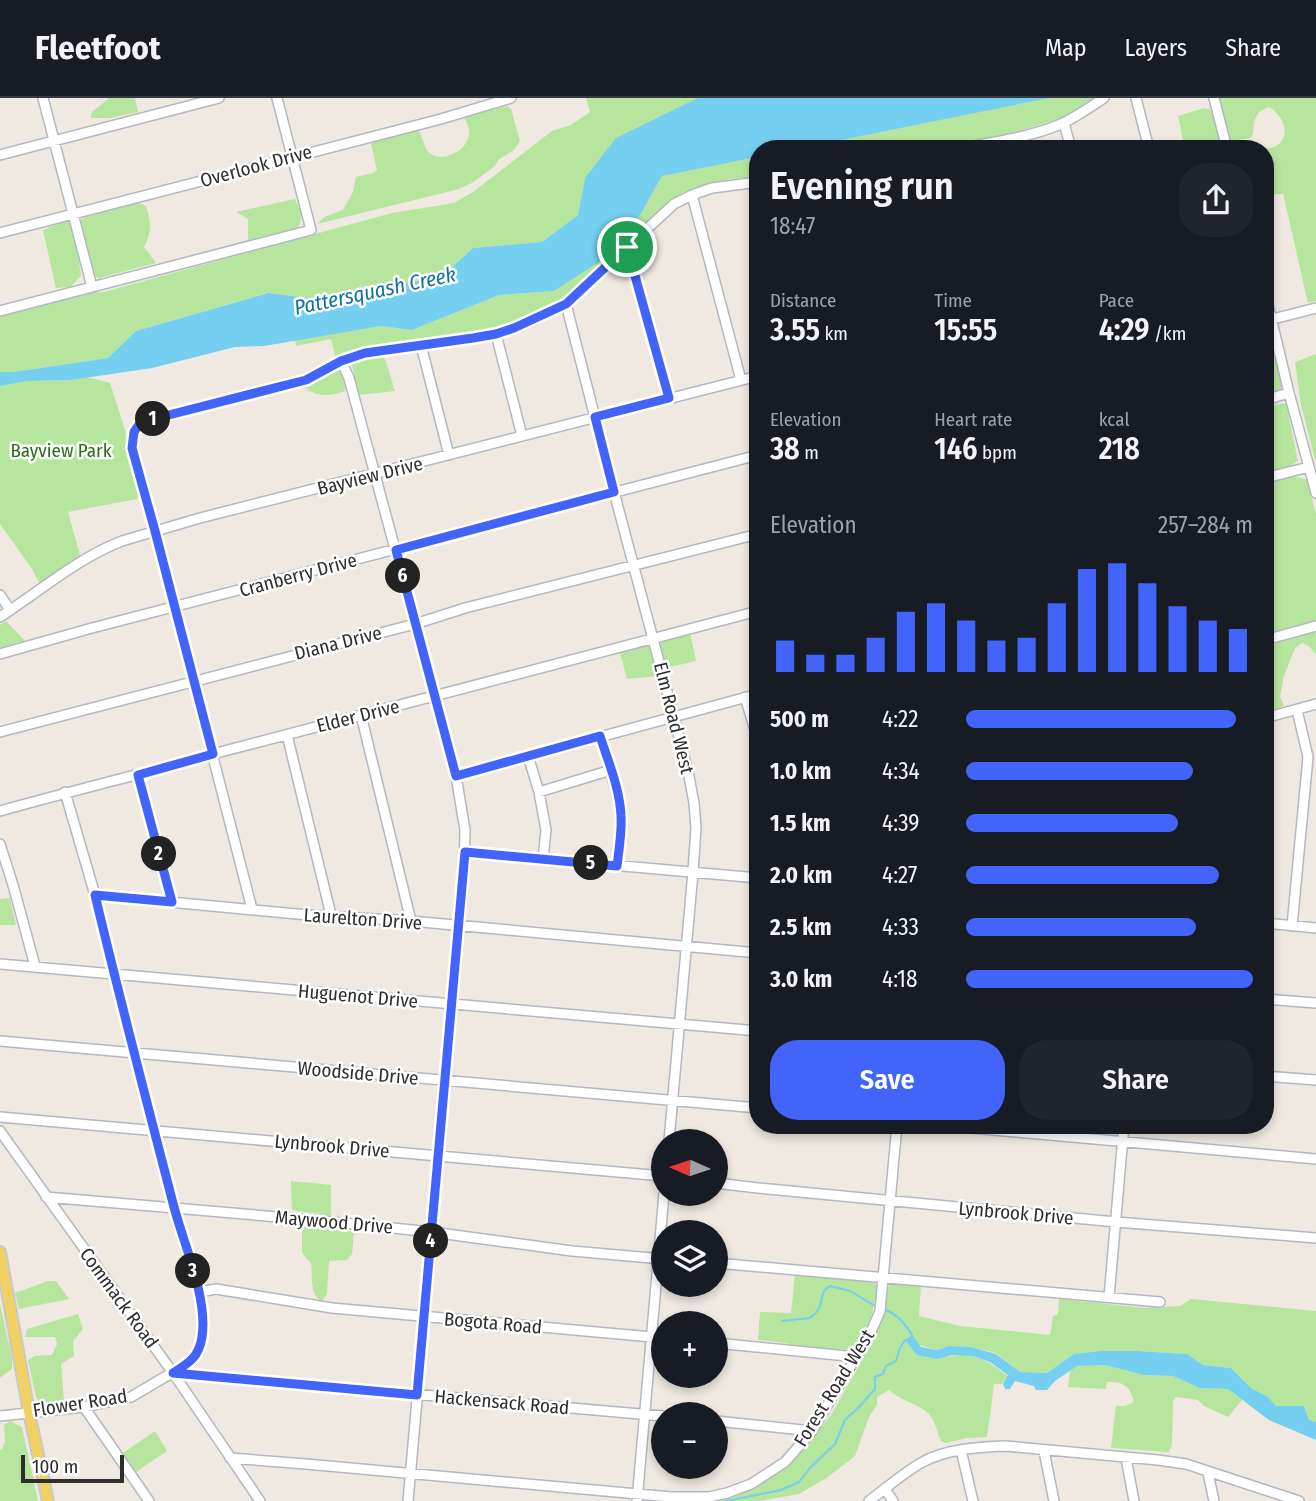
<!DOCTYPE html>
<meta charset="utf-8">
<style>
:root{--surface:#171b24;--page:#20242c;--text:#f1f3f6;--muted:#9ea1a6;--line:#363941;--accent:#4264fb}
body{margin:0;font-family:"Fira Sans Condensed",sans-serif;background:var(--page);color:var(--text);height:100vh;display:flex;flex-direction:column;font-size:26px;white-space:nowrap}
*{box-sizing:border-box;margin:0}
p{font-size:23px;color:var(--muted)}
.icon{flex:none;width:38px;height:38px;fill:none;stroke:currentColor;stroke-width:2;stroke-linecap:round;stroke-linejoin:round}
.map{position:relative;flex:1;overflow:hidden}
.details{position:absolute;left:749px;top:42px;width:525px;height:994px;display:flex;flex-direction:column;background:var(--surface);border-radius:28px;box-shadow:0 4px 10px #0003}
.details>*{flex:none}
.needle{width:46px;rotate:273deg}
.buttons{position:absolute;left:651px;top:1031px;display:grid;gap:14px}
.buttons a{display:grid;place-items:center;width:77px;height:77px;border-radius:50%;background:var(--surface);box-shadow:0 4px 10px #0003;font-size:35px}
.scale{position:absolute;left:21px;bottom:18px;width:103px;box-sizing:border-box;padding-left:7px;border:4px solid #2e2e2e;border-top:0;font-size:19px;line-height:24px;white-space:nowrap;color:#2e2e2e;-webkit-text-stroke:5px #fff;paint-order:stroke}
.pin{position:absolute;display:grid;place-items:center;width:60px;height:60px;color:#fff;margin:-30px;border:4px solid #fff;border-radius:50%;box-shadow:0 2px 7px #0007}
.km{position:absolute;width:35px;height:35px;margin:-18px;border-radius:50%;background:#222;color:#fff;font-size:19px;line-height:35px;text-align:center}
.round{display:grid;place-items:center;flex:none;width:74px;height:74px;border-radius:28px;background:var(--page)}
.head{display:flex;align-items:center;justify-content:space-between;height:119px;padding:0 21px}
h1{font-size:38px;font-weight:600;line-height:52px}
.figures{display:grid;grid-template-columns:repeat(3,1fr);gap:10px;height:119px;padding:7px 21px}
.figures div{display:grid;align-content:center}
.figures b{font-size:30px;font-weight:600}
.figures small{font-size:19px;font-weight:400}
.figures p{font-size:19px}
.chart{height:196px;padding:14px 21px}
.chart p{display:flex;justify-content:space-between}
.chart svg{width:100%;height:126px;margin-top:7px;stroke:var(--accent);stroke-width:6}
.button{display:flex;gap:14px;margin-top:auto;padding:14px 21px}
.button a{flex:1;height:80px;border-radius:28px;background:var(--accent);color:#fff;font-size:28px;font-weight:600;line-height:80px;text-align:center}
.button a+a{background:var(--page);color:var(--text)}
ul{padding:0 21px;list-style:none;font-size:23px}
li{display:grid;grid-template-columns:112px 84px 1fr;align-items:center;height:52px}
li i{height:18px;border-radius:9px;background:var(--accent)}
header{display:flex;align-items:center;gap:42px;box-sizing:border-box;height:98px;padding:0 35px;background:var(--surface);border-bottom:2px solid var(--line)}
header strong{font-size:33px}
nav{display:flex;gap:38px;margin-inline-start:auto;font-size:24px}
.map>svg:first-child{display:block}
.green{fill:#b6e59e}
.water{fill:#75cff0}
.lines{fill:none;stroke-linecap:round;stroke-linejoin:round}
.stream{stroke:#75cff0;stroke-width:2}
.minor-casing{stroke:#b4b7c1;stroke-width:12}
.major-casing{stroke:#c9c9c9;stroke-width:14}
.minor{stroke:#fff;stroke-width:9}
.major{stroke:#f2d163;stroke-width:10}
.route-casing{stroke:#fff;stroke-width:14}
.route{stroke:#4264fb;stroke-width:9}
.labels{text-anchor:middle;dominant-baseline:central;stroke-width:5;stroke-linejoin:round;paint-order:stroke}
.street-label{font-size:19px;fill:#2e2e2e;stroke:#fff}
.park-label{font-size:19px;fill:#2c6e1b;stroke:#fff}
.water-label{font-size:21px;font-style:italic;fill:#0d6fa3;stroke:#fff}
</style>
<header>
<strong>Fleetfoot</strong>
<nav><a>Map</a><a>Layers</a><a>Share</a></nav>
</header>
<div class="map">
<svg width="1316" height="1403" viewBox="0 0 1316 1403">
<rect width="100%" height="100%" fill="#efe9e1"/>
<path class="green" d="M109 0H135L138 14 110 20H91L92 14Z
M586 0H702L585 80 578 117 542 144 473 150 441 179 315 201 267 195 136 233 108 260 14 274H0V218L96 194 100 195 392 115 454 105 473 94 552 33 571 27 590 14Z
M1050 0H1097L1065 19 1014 35 940 51H797Z
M1219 0H1316V203L1308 205 1283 96H1276L1265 101V51H1259C1265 50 1272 51 1276 48 1293 38 1282 16 1269 9L1259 14 1254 23 1253 36 1250 40 1231 43Z
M507 8 511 11 520 43 514 52 498 62 495 68 472 85 459 91 317 126 324 119 343 112 353 94 356 79 373 75 377 72 371 45 418 32C424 40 423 51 431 56 445 65 469 51 469 35 470 30 466 23 464 19Z
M1204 10 1213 12 1223 51H1185L1178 18Z
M758 59V79L729 81 684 94 657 115 598 177 560 205 502 229 479 234 399 244 357 252 336 261 331 241 296 248 295 242 381 228 412 232 499 197 554 193 642 114 662 78Z
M295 101C301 113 304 117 298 130L248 142V121L236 114Z
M138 105 146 108C151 125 152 133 144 149L156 165 99 180 94 178 80 122 86 119Z
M64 123 71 125 78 156 81 178 70 189 56 190 43 132Z
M379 254 385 261 395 293 359 297 352 268 354 263Z
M1316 256V365L1301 307 1295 264Z
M1278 259 1283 285 1280 293 1265 298V263Z
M340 272 345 277V293C326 299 316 299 301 287Z
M87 279 110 285 124 329 141 397 137 401 68 414 81 461 41 488 32 471 0 426V288L27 283 72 282Z
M1286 305 1298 363 1283 372 1265 376V309Z
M1293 378 1307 382 1316 416V524L1265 536V385Z
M6 523 25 543 0 550V527Z
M1316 534V556L1309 548 1302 545 1295 550 1284 578 1280 598 1284 608 1265 614V548Z
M690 535 696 563 666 570 659 547 665 540Z
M649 547 653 552 656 578 627 581 620 554Z
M10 800 16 827H0V801Z
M291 1083 331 1087V1118L292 1112Z
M302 1125 354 1134 352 1156 347 1162 329 1163 327 1196 322 1203C309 1197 313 1178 311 1165L302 1155Z
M795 1177 872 1184 878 1188C875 1203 869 1240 856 1249 844 1257 776 1242 758 1242L760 1214 791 1215Z
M48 1183H56L69 1201 19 1211 15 1195Z
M893 1186 921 1188 919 1218 960 1228 1050 1237 1053 1218 1058 1216 1059 1201 1146 1210 1180 1208 1191 1201 1316 1213V1324L1309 1322 1304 1308H1276L1268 1299 1251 1290 1231 1270 1203 1267 1187 1256 1138 1253H1100L1074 1256 1047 1275 1020 1274 996 1255 971 1249 949 1248 937 1252 905 1243 938 1261C969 1252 983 1259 1008 1278L1002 1286H995L994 1287 987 1339 967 1340 946 1345 941 1343C937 1335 936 1324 929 1316 918 1305 900 1303 889 1292L877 1299V1307L869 1319 855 1358 828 1379 799 1396 759 1403H704L719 1401 756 1388 794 1362 831 1317 859 1268 881 1221 888 1189Z
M0 1206 12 1260V1271L0 1280Z
M78 1216 83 1231 73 1243 74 1258 61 1266 64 1303 40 1305 36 1299 28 1262 35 1258 52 1257 57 1246 55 1239H25L27 1231Z
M1105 1267 1144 1277 1173 1278 1199 1290 1228 1291 1242 1302 1228 1319 1204 1308 1198 1302 1176 1299 1173 1303 1172 1346 1169 1354 1111 1350 1116 1308H1125L1134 1304C1130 1288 1124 1283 1107 1284L1106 1291 1068 1289 1070 1272 1077 1268Z
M10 1323 22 1329 38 1403H0V1352L2 1351 5 1344 4 1327Z
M155 1333 167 1353 136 1374 123 1355Z"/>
<path class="water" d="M698 0H1050L797 51H758V59L662 78 642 114 605 160 554 193 499 197 412 232 381 228 264 248 235 249 152 270 71 282 27 283 0 288V274H14L108 260 136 233 268 195 315 201 441 179 473 150 542 144 578 117 585 80 616 40Z
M912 1237 921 1249 937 1252 949 1248 971 1249 996 1256 1020 1274 1047 1275 1074 1256 1100 1253H1138L1187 1256 1203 1267 1231 1270 1251 1290 1268 1299 1276 1308H1304L1309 1322 1316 1324V1342L1269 1322 1228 1291 1199 1290 1173 1278 1144 1277 1105 1267 1077 1268 1055 1283 1047 1292H1036L1034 1288 1015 1283 1010 1291H1005L1003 1286 1008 1277 990 1264 973 1258 952 1257 938 1261 917 1257 905 1242Z"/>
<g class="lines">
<path class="stream" d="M886 1212C897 1216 906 1227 912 1237
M782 1223 810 1220C812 1218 816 1215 818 1212 824 1203 819 1194 830 1188L850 1193 875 1208
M726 1403 781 1392 799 1384 810 1370 835 1346 845 1322 859 1309 875 1291V1279L883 1276 886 1268 896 1263 900 1250 905 1242 907 1243"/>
<g class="minor-casing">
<path id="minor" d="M43 0 92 189
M1136 0 1149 51
M1214 0 1227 51
M1064 25 1071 51
M958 51C992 44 1028 40 1061 26 1076 19 1090 9 1104 0
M0 57 219 0
M692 97 741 282
M0 135 441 21 511 0
M627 149 669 300
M1265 194 1289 295 1316 395
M566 206 614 394 688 673 694 705 696 730 693 774 669 1043
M0 213 311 132 277 0
M1265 223 1316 210
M496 236 522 338
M421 247 449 357
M341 263 349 280 456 678 465 732 464 775 408 1403
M1265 302 1289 295
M1265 380 1309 369
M0 497 10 512
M0 519C40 493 78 460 122 443L200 420 758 278
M1265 542 1316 528
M0 556 92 530 758 357
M745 599 758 642
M361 617 411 823
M1265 620 1316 606
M0 634 415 526 465 510 758 436
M287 637 331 817
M600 637 620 706 621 729 617 768
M528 658 539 694 546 732 543 761
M138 677 172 804
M456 678 758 596
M539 694 611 672
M0 713C71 693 142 676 213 656L758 513
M0 746 13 787 35 868
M465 754 758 780
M95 797 308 817 411 823 758 855
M252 811 155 433 132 350 134 334 140 325 153 321 306 282 341 263 365 255 496 236 530 224 566 206 674 106 692 97 712 90 758 84
M1265 825 1316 830
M1292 828 1308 659 1297 612
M0 866 758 933
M1265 901 1316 905
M0 943 758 1010
M1265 978 1316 982
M0 1019 663 1078
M937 1027 1316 1061
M0 1033 173 1275 260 1403
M716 1085 758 1090 1116 1124 1316 1140
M46 1099 313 1122 432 1134 572 1153 663 1161
M716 1165 1160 1204
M199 1194 216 1191 332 1210 663 1240
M1109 1199 1124 1027
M716 1245 857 1259
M173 1275 663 1318
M84 1309 149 1403
M0 1318 84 1309 131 1299 192 1263 202 1242V1213L199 1194 174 1111 95 797 65 694
M716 1323 812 1333
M961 1352 973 1403
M1044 1353 1054 1403
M230 1360 306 1366 671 1399H709L727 1395 751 1386 785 1364 812 1333 871 1234 880 1213 897 1027
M1126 1360 1134 1403
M1208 1375 1214 1403
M885 1391 893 1403
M637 1403 664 1096
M869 1403C885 1391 901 1377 919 1366 944 1351 977 1349 1006 1348L1158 1362 1186 1366 1299 1403"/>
</g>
<g class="major-casing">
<path id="major" d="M0 1154 29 1314 48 1403"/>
</g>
<use href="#minor" class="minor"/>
<use href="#major" class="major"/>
</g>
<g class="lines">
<g class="route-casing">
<path id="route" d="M627 149 669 300 595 319 614 394 396 452 456 678 600 638C608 663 620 691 621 718 622 734 619 751 617 768L465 754 417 1297 173 1275C189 1265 199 1259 202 1239 208 1200 184 1147 174 1109 147 1005 120 902 95 797L172 804 138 677 213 656 155 433 132 350 134 334 140 325 153 321 306 282 341 263 365 255 473 240 496 236 514 230 566 206Z"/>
</g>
<use href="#route" class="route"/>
</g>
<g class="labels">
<g class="street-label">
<text transform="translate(256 68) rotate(-15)">Overlook Drive</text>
<text transform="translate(370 378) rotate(-14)">Bayview Drive</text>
<text transform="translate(298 477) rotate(-15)">Cranberry Drive</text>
<text transform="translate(338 545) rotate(-14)">Diana Drive</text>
<text transform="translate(358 618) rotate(-14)">Elder Drive</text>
<text transform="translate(674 620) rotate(76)">Elm Road West</text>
<text transform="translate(363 821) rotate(4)">Laurelton Drive</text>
<text transform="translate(358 898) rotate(5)">Huguenot Drive</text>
<text transform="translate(358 975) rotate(5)">Woodside Drive</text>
<text transform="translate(332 1048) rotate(5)">Lynbrook Drive</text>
<text transform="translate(1016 1115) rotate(5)">Lynbrook Drive</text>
<text transform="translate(334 1124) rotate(5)">Maywood Drive</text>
<text transform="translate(119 1200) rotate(54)">Commack Road</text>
<text transform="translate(493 1225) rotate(5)">Bogota Road</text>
<text transform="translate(834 1290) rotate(-58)">Forest Road West</text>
<text transform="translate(502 1304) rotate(5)">Hackensack Road</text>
<text transform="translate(80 1305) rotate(-9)">Flower Road</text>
</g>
<g class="park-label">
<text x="61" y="352">Bayview Park</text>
</g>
<g class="water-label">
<text transform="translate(375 193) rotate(-12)">Pattersquash Creek</text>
</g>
</g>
</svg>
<div class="buttons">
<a><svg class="needle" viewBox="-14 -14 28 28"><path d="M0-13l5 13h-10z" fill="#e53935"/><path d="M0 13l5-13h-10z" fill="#9ea1a6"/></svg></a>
<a><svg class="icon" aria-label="layers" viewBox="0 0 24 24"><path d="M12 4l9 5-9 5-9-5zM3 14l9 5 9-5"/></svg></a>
<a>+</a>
<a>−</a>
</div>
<div class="scale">100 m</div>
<div class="pin" style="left:627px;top:149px;background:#1e9e55"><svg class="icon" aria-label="arrive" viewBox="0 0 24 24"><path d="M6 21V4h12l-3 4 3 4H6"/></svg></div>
<b class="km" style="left:153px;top:321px">1</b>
<b class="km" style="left:159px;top:756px">2</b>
<b class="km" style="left:193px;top:1173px">3</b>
<b class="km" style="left:431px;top:1143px">4</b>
<b class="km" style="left:591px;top:765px">5</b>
<b class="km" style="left:403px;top:478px">6</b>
<section class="details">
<div class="head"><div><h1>Evening run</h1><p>18:47</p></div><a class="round"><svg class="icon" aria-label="share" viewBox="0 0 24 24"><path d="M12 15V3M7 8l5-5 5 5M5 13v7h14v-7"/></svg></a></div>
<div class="figures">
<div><p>Distance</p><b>3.55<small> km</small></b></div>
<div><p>Time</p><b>15:55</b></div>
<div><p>Pace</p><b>4:29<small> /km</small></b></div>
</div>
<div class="figures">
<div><p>Elevation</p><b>38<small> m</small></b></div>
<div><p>Heart rate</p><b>146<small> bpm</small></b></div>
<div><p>kcal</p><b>218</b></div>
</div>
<div class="chart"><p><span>Elevation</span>257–284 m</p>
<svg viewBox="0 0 160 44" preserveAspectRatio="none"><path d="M5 44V33M15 44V38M25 44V38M35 44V32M45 44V23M55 44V20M65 44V26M75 44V33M85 44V32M95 44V20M105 44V8M115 44V6M125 44V13M135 44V21M145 44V26M155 44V29"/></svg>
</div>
<ul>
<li><b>500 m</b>4:22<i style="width:94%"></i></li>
<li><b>1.0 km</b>4:34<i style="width:79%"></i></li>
<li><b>1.5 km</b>4:39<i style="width:74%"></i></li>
<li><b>2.0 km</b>4:27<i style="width:88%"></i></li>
<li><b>2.5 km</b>4:33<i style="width:80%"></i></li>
<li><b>3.0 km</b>4:18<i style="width:100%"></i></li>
</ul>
<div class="button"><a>Save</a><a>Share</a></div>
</section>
</div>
